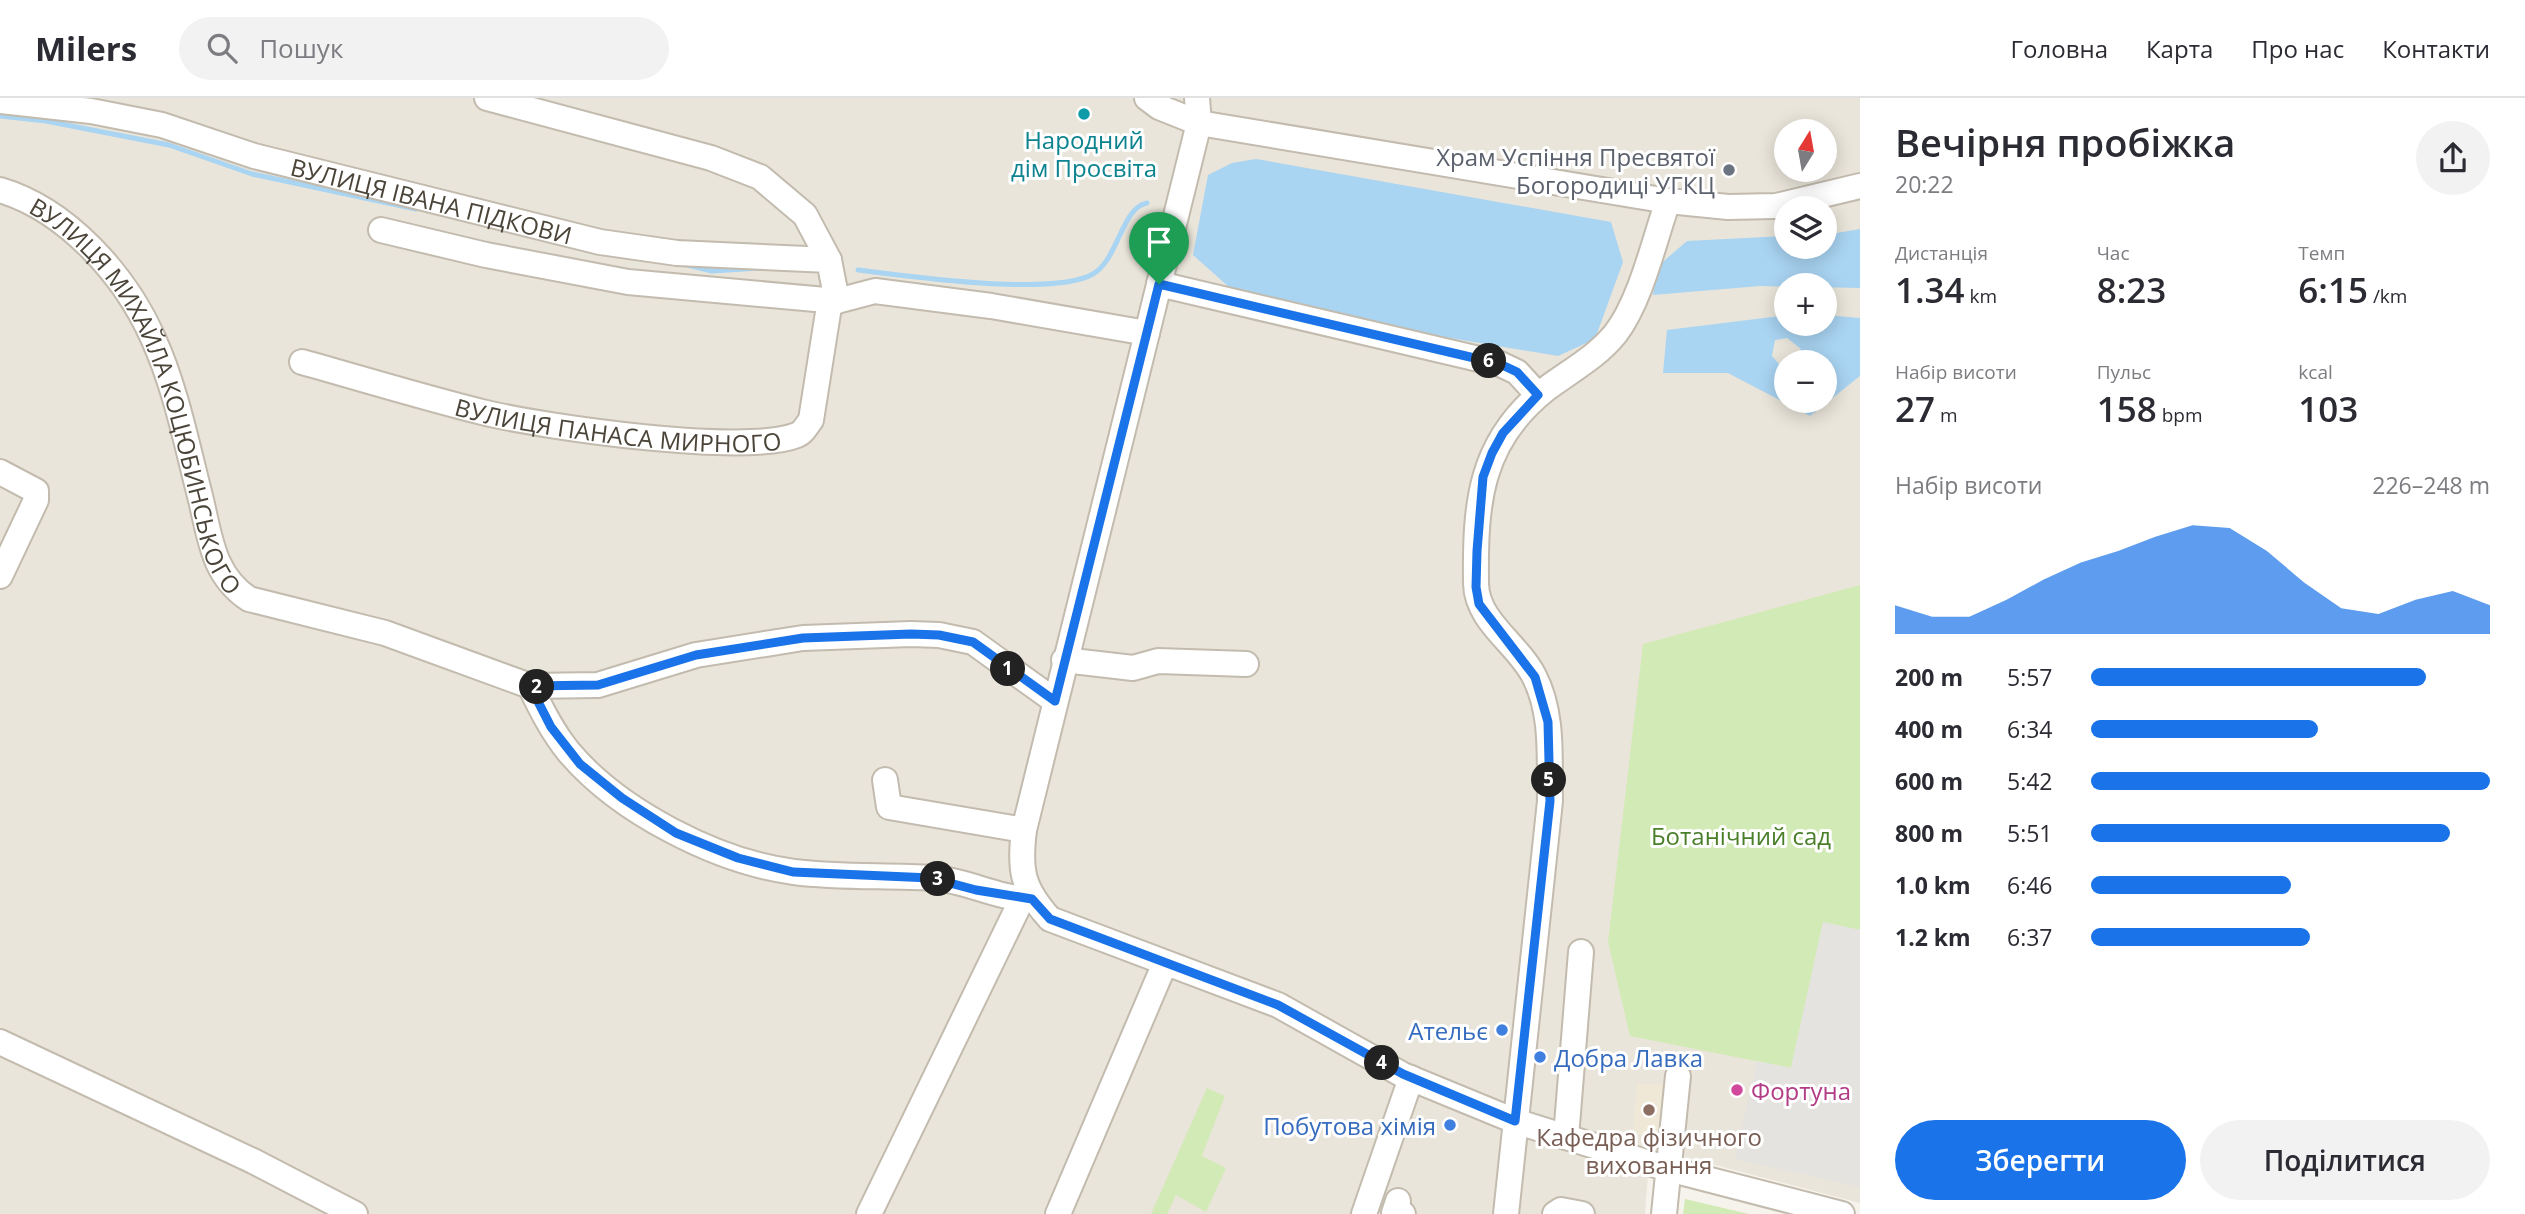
<!DOCTYPE html>
<html lang="uk">
<meta charset="utf-8">
<style>
:root{--surface:#fff;--page:#f2f2f3;--text:#2b2b33;--muted:#7c7c81;--line:#e1e1e2;--accent:#1a73e8}
body{margin:0;font-family:"Open Sans",sans-serif;background:var(--page);color:var(--text);height:100vh;display:flex;flex-direction:column;font-size:26px;white-space:nowrap}
*{box-sizing:border-box;margin:0}
p{font-size:23px;color:var(--muted)}
.icon{flex:none;width:38px;height:38px;fill:none;stroke:currentColor;stroke-width:2;stroke-linecap:round;stroke-linejoin:round}
.map{position:relative;flex:1;overflow:hidden}
.side{display:flex;flex-direction:column;background:var(--surface);width:665px}
.side>*{flex:none}
.needle{width:46px;rotate:11deg}
.tools{position:absolute;left:1774px;top:21px;display:grid;gap:14px}
.tools a{display:grid;place-items:center;width:63px;height:63px;border-radius:50%;background:var(--surface);box-shadow:0 4px 18px #0003;font-size:35px}
.pin{position:absolute;display:grid;place-items:center;width:60px;height:60px;color:#fff;margin:-72px -30px;border-radius:50% 50% 50% 0;rotate:-45deg;box-shadow:0 0 7px #0007}
.pin .icon{rotate:45deg}
.km{position:absolute;width:35px;height:35px;margin:-18px;border-radius:50%;background:#222;color:#fff;font-size:19px;line-height:35px;text-align:center}
.round{display:grid;place-items:center;flex:none;width:74px;height:74px;border-radius:37px;background:var(--page)}
.head{display:flex;align-items:center;justify-content:space-between;height:119px;padding:0 35px}
h1{font-size:38px;font-weight:600;line-height:52px}
.stats{display:grid;grid-template-columns:repeat(3,1fr);gap:10px;height:119px;padding:7px 35px}
.stats div{display:grid;align-content:center}
.stats b{font-size:35px;font-weight:600}
.stats small{font-size:19px;font-weight:400}
.stats p{font-size:19px}
.chart{height:196px;padding:14px 35px}
.chart p{display:flex;justify-content:space-between}
.chart svg{width:100%;height:126px;margin-top:7px;fill:var(--accent);opacity:.7}
.cta{display:flex;gap:14px;margin-top:auto;padding:14px 35px}
.cta a{flex:1;height:80px;border-radius:42px;background:var(--accent);color:#fff;font-size:28px;font-weight:600;line-height:80px;text-align:center}
.cta a+a{background:var(--page);color:var(--text)}
ul{padding:0 35px;list-style:none;font-size:23px}
li{display:grid;grid-template-columns:112px 84px 1fr;align-items:center;height:52px}
li i{height:18px;border-radius:9px;background:var(--accent)}
header{display:flex;align-items:center;gap:42px;box-sizing:border-box;height:98px;padding:0 35px;background:var(--surface);border-bottom:2px solid var(--line)}
header strong{font-size:33px}
nav{display:flex;gap:38px;margin-inline-start:auto;font-size:24px}
.search{width:490px;height:63px;background:var(--page);display:flex;align-items:center;gap:18px;box-sizing:border-box;padding:0 24px;border-radius:38px;color:var(--muted);font-size:26px}
main{display:flex;flex:1;min-height:0}
.map>svg:first-child{display:block}
.residential{fill:#eae5da;fill-rule:evenodd}
.education{fill:#efe8d6}
.green{fill:#d2eab5}
.parking{fill:#e5e3e0}
.water{fill:#a9d4f2;fill-rule:evenodd}
.lines{fill:none;stroke-linecap:round;stroke-linejoin:round}
.stream{stroke:#a9d4f2;stroke-width:5}
.minor-casing{stroke:#c2bbae;stroke-width:28}
.minor{stroke:#fff;stroke-width:24}
.route-casing{stroke:#fff;stroke-width:14}
.route{stroke:#1a73e8;stroke-width:9}
.culture-dot{fill:#0f9aa8;stroke:#fff;stroke-width:2.5}
.worship-dot{fill:#6b7280;stroke:#fff;stroke-width:2.5}
.shop-dot{fill:#3f7fe0;stroke:#fff;stroke-width:2.5}
.hotel-dot{fill:#d1479c;stroke:#fff;stroke-width:2.5}
.education-dot{fill:#8d6e63;stroke:#fff;stroke-width:2.5}
.labels{text-anchor:middle;dominant-baseline:central;stroke-width:6;stroke-linejoin:round;paint-order:stroke}
.culture-label{font-size:24px;fill:#0d838f;stroke:#fff}
.worship-label{font-size:24px;fill:#5b616d;stroke:#fff;text-anchor:end}
.street-label{font-size:24px;fill:#4b4439;stroke:#fff}
.park-label{font-size:24px;fill:#4a7f2a;stroke:#fff}
.shop-label{font-size:24px;fill:#366cbe;stroke:#fff;text-anchor:end}
.hotel-label{font-size:24px;fill:#b23c85;stroke:#fff;text-anchor:start}
.education-label{font-size:24px;fill:#785e54;stroke:#fff}
</style>
<header>
<strong>Milers</strong>
<div class="search"><svg class="icon" aria-label="search" viewBox="0 0 24 24"><circle cx="10" cy="10" r="6"/><path d="M15 15l6 6"/></svg>Пошук</div>
<nav><a>Головна</a><a>Карта</a><a>Про нас</a><a>Контакти</a></nav>
</header>
<main>
<div class="map">
<svg width="1860" height="1116" viewBox="0 0 1860 1116">
<rect width="100%" height="100%" fill="#f6f3ec"/>
<path class="residential" d="M0 0H1860V1105L1650 1050 1645 1116H0ZM1787 33H1825V72H1787ZM1787 110H1825V149H1787ZM1787 187H1825V226H1787ZM1787 264H1825V303H1787Z"/>
<path class="education" d="M1637 985 1664 987 1661 1038 1633 1036Z"/>
<path class="green" d="M1860 487V832L1823 825 1791 970 1630 938 1608 844 1643 546Z
M1207 990 1225 998 1202 1058 1226 1070 1206 1114 1176 1097 1167 1116H1151Z
M1685 1101 1749 1116H1683Z"/>
<path class="parking" d="M1823 824 1860 832V1089L1735 1061 1757 963 1791 970Z"/>
<path class="water" d="M1256 61 1611 124 1623 164 1595 241 1558 258 1248 206 1193 157 1208 77 1232 65Z
M1860 131V190L1760 188 1653 197 1658 168 1687 143 1787 138V149H1825V137Z
M1787 217V226H1825V217L1860 220V278L1810 318 1728 275H1663L1667 232ZM1787 240 1801 251 1794 264H1825V303H1787V267L1779 266 1772 258 1775 242Z"/>
<g class="lines">
<path class="stream" d="M0 18 46 23 169 47 252 76 416 111
M683 166 712 173 760 170
M858 172C908 178 1053 199 1093 176 1118 162 1122 109 1147 105"/>
<g class="minor-casing">
<g id="minor">
<path d="M487 0 711 60 760 79 805 117 829 162"/>
<path d="M1147 0 1159 9 1199 25 1668 103 1728 109 1776 108 1860 88"/>
<path d="M1197 0 1199 25 1024 732C1019 772 1022 790 1050 821L1278 907 1403 977 1515 1023 1668 1071 1842 1116"/>
<path id="s1" d="M0 3 91 13 162 27 254 58 600 144 677 155 829 162 837 203"/>
<path id="s2" d="M0 92C67 112 125 177 153 240 175 288 186 343 199 394 210 436 211 476 249 501L385 535 530 588C541 611 552 633 568 653 618 713 717 764 794 774 841 780 887 777 933 780 967 782 997 801 1032 801"/>
<path d="M381 132 486 157 628 184 837 203 875 193 991 208 1147 235"/>
<path d="M1159 186 1500 266 1517 274 1538 297"/>
<path id="s3" d="M302 264C363 281 425 300 486 315 546 329 745 358 797 337 803 335 807 327 811 322L830 202"/>
<path d="M0 374 36 393V402L0 478"/>
<path d="M1064 562 1133 570 1158 563 1246 566"/>
<path d="M530 588 598 587 696 557 803 540 911 536 939 537 973 544 1055 603"/>
<path d="M885 682 889 709 1024 732"/>
<path d="M0 944 253 1063 355 1116"/>
<path d="M1566 1039 1581 854"/>
<path d="M1398 1103 1394 1115 1403 1116"/>
<path d="M869 1116 1022 801"/>
<path d="M1058 1116 1165 865"/>
<path d="M1364 1116 1411 980"/>
<path d="M1506 1116 1550 703C1549 663 1554 616 1534 578 1518 546 1477 524 1476 486 1475 406 1479 344 1546 291 1570 273 1597 259 1616 235 1641 202 1654 143 1668 103"/>
<path d="M1555 1116 1561 1112 1582 1116"/>
<path d="M1664 1116 1678 978"/>
</g>
</g>
<use href="#minor" class="minor"/>
</g>
<g class="lines">
<g class="route-casing">
<path id="route" d="M1159 186 1500 266 1517 274 1538 297 1503 335 1492 355 1483 379 1477 453 1476 489 1479 506 1535 579 1548 624 1550 703 1515 1023 1403 976 1278 907 1050 821 1032 801 976 792 931 780 793 774 738 760 676 735 622 700 580 666 551 629 530 588 598 587 696 557 803 540 911 536 939 537 973 544 1055 603Z"/>
</g>
<use href="#route" class="route"/>
</g>
<circle class="culture-dot" cx="1084" cy="16" r="7"/>
<circle class="worship-dot" cx="1729" cy="72" r="7"/>
<g class="shop-dot">
<circle cx="1502" cy="932" r="7"/>
<circle cx="1540" cy="959" r="7"/>
<circle cx="1450" cy="1027" r="7"/>
</g>
<circle class="hotel-dot" cx="1737" cy="992" r="7"/>
<circle class="education-dot" cx="1649" cy="1012" r="7"/>
<g class="labels">
<g class="culture-label">
<text x="1084" y="41">Народний<tspan x="1084" dy="28">дім Просвіта</tspan></text>
</g>
<g class="worship-label">
<text x="1715" y="58">Храм Успіння Пресвятої<tspan x="1715" dy="28">Богородиці УГКЦ</tspan></text>
</g>
<g class="street-label">
<text stroke="none"><textPath href="#s1" startOffset="444">ВУЛИЦЯ ІВАНА ПІДКОВИ</textPath></text>
<text stroke="none"><textPath href="#s2" startOffset="261">ВУЛИЦЯ МИХАЙЛА КОЦЮБИНСЬКОГО</textPath></text>
<text stroke="none"><textPath href="#s3" startOffset="324">ВУЛИЦЯ ПАНАСА МИРНОГО</textPath></text>
</g>
<g class="park-label">
<text x="1741" y="737">Ботанічний сад</text>
</g>
<g class="shop-label">
<text x="1488" y="932">Ательє</text>
<text x="1554" y="959" text-anchor="start">Добра Лавка</text>
<text x="1436" y="1027">Побутова хімія</text>
</g>
<g class="hotel-label">
<text x="1751" y="992">Фортуна</text>
</g>
<g class="education-label">
<text x="1649" y="1038">Кафедра фізичного<tspan x="1649" dy="28">виховання</tspan></text>
</g>
</g>
</svg>
<div class="tools">
<a><svg class="needle" viewBox="-14 -14 28 28"><path d="M0-13l5 13h-10z" fill="#e53935"/><path d="M0 13l5-13h-10z" fill="#7c7c81"/></svg></a>
<a><svg class="icon" aria-label="layers" viewBox="0 0 24 24"><path d="M12 4l9 5-9 5-9-5zM3 14l9 5 9-5"/></svg></a>
<a>+</a>
<a>−</a>
</div>
<div class="pin" style="left:1159px;top:186px;background:#1e9e55"><svg class="icon" aria-label="arrive" viewBox="0 0 24 24"><path d="M6 21V4h12l-3 4 3 4H6"/></svg></div>
<b class="km" style="left:1008px;top:571px">1</b>
<b class="km" style="left:537px;top:589px">2</b>
<b class="km" style="left:938px;top:781px">3</b>
<b class="km" style="left:1382px;top:965px">4</b>
<b class="km" style="left:1549px;top:682px">5</b>
<b class="km" style="left:1489px;top:263px">6</b>
</div>
<section class="side">
<div class="head"><div><h1>Вечірня пробіжка</h1><p>20:22</p></div><a class="round"><svg class="icon" aria-label="share" viewBox="0 0 24 24"><path d="M12 15V3M7 8l5-5 5 5M5 13v7h14v-7"/></svg></a></div>
<div class="stats">
<div><p>Дистанція</p><b>1.34<small> km</small></b></div>
<div><p>Час</p><b>8:23</b></div>
<div><p>Темп</p><b>6:15<small> /km</small></b></div>
</div>
<div class="stats">
<div><p>Набір висоти</p><b>27<small> m</small></b></div>
<div><p>Пульс</p><b>158<small> bpm</small></b></div>
<div><p>kcal</p><b>103</b></div>
</div>
<div class="chart"><p><span>Набір висоти</span>226–248 m</p>
<svg viewBox="0 0 160 44" preserveAspectRatio="none"><path d="M0 44V34L10 38L20 38L30 32L40 25L50 19L60 15L70 10L80 6L90 7L100 15L110 26L120 35L130 37L140 32L150 29L160 34V44z"/></svg>
</div>
<ul>
<li><b>200 m</b>5:57<i style="width:84%"></i></li>
<li><b>400 m</b>6:34<i style="width:57%"></i></li>
<li><b>600 m</b>5:42<i style="width:100%"></i></li>
<li><b>800 m</b>5:51<i style="width:90%"></i></li>
<li><b>1.0 km</b>6:46<i style="width:50%"></i></li>
<li><b>1.2 km</b>6:37<i style="width:55%"></i></li>
</ul>
<div class="cta"><a>Зберегти</a><a>Поділитися</a></div>
</section>
</main>
